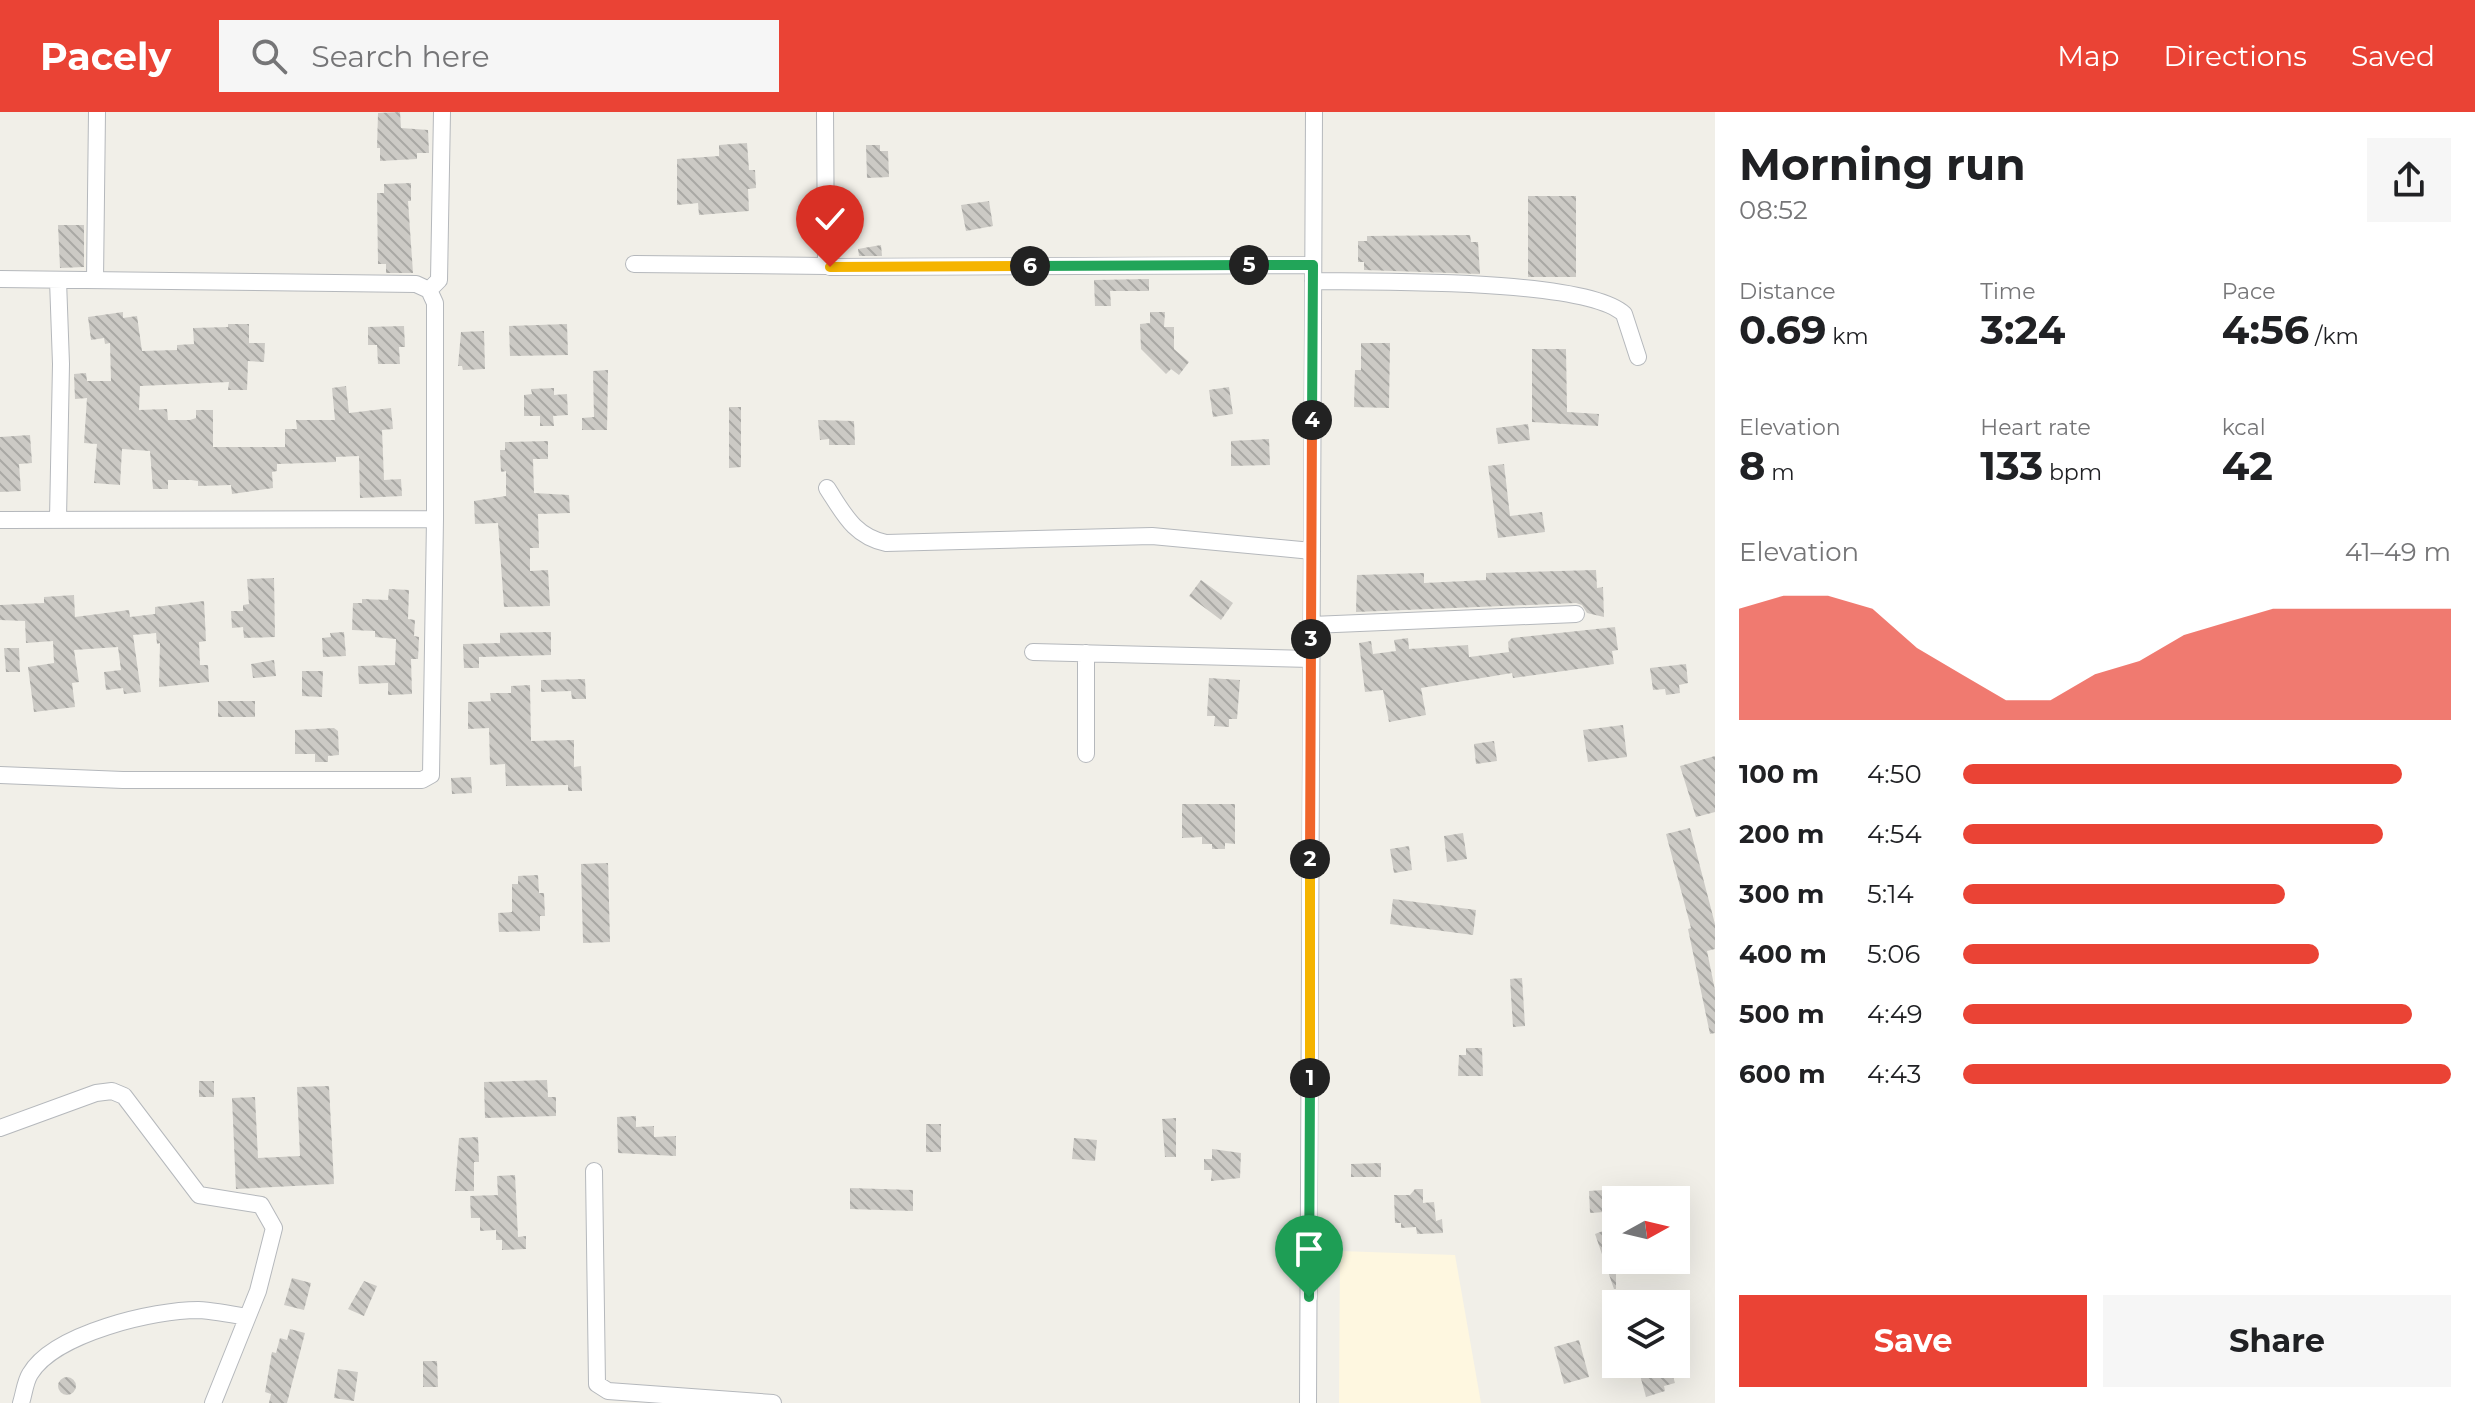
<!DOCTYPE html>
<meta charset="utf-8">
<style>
:root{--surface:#fff;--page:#f6f6f6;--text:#202124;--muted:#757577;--accent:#ea4335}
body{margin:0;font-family:Montserrat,sans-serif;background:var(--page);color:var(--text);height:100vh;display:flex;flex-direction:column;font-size:30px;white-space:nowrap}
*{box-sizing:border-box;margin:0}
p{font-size:26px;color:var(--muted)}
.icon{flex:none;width:44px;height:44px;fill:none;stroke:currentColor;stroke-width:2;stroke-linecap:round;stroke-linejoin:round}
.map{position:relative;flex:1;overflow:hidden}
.sheet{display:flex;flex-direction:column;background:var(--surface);width:760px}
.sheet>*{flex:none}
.needle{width:52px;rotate:82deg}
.tools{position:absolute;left:1602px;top:1074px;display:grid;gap:16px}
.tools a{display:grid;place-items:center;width:88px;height:88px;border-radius:0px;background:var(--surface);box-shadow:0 8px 32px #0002;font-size:40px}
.pin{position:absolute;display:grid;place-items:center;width:68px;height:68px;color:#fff;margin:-82px -34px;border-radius:50% 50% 50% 0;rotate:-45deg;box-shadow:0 0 8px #0007}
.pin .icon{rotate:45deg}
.km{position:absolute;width:40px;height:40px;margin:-20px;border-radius:50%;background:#222;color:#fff;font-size:22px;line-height:40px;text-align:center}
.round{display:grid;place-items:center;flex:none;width:84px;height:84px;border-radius:0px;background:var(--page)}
.head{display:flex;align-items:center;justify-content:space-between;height:136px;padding:0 24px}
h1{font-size:44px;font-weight:700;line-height:60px}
.metrics{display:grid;grid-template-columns:repeat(3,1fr);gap:12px;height:136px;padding:8px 24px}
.metrics div{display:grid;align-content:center}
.metrics b{font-size:40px;font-weight:700}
.metrics small{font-size:22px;font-weight:400}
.metrics p{font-size:22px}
.chart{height:224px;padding:16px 24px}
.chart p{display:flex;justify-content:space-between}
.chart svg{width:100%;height:144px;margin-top:8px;fill:var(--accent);opacity:.7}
.cta{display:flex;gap:16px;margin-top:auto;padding:16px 24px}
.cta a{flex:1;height:92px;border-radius:0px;background:var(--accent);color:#fff;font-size:32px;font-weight:700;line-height:92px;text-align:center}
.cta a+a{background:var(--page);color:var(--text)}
ul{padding:0 24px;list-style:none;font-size:26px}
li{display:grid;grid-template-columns:128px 96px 1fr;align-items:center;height:60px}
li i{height:20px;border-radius:10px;background:var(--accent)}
header{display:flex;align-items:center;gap:48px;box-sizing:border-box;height:112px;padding:0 40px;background:var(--accent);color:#fff}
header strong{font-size:38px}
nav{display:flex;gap:44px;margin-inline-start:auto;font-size:28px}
.search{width:560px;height:72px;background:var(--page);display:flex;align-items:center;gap:20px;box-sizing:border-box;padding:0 28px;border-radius:0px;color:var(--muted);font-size:30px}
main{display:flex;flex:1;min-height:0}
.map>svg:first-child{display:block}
.commercial{fill:#fef7e0}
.building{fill:url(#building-back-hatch)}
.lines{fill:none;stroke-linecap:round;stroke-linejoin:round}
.minor-casing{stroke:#b5b8bc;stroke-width:18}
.minor{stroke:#fff;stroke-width:16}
.split-1-casing{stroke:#fff;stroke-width:16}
.split-2-casing{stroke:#fff;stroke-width:16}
.split-3-casing{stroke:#fff;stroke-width:16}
.split-4-casing{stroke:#fff;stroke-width:16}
.split-5-casing{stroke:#fff;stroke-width:16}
.split-6-casing{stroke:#fff;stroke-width:16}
.split-7-casing{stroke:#fff;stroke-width:16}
.split-1{stroke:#22a559;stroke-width:10}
.split-2{stroke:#f5b400;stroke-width:10}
.split-3{stroke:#f0652b;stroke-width:10}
.split-4{stroke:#f0652b;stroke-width:10}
.split-5{stroke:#22a559;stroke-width:10}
.split-6{stroke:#22a559;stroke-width:10}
.split-7{stroke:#f5b400;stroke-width:10}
</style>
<header>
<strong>Pacely</strong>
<div class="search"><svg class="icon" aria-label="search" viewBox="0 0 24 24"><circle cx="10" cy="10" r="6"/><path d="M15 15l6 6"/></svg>Search here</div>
<nav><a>Map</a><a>Directions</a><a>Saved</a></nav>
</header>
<main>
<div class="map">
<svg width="1715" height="1291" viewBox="0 0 1715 1291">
<defs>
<pattern id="building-back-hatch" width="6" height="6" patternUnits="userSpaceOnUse" patternTransform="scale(2)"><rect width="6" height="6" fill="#cccac5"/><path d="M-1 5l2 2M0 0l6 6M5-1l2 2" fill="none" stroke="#a9a8a4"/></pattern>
</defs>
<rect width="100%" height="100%" fill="#f1efe8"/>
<path class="commercial" d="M1340 1139 1455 1143 1481 1291H1339Z"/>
<path class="building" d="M400 0 401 16 428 18 429 41H417V47L380 49V36H377L378 1Z
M747 31 749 58H755L756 76 748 77 749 99 699 103 698 91 677 93V47L719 44V33Z
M866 33H880V39H888L889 65 867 66Z
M411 71V89H408L413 161H386V152H378L377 81H384V72Z
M1528 84H1576V165H1528Z
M989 89 993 114 966 119 961 93Z
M58 113H84V155L60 156Z
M1470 123 1471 130H1478L1480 162 1364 158V150H1358V129H1367V124Z
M881 133 882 144H859L858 137Z
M1149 167V179H1110L1111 194H1095L1094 168Z
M123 200V206L137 204 142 239 177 238V233L194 232 193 216 228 215V212H249V231H265L264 250 248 249 247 278H228L229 270 140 274 139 298 167 297 168 308H190L196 306V298H213V335H285V317H297L296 308H335L332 276 346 274 349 301 391 296 393 317 382 318 384 368 401 367 402 384 360 386 359 344 336 345V350L277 352V359L272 360 273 376 232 382 231 373 198 374V369L191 368H168V377H153L150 339 122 337 120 373 94 371 97 332 84 331 87 286 75 287 74 262 86 261 87 269H111L110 231 105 232 104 226 91 228 88 205Z
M1150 200H1165L1164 215H1174V237L1189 250 1179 263 1171 257 1166 262 1141 237 1140 212 1150 211Z
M567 212 568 243 510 244 509 214Z
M404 214 405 235H399L400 252H378L377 233H368V215Z
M484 219 485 257 463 258 462 254H458L461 220Z
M1361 231H1390L1389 296 1354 295 1355 258H1361Z
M1532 237H1566L1567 300 1599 302 1598 314 1532 310Z
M608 258 607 318H582V306L594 305 593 259Z
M1229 275 1233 302 1213 305 1209 278Z
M554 276V283L567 282 568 303 553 304 554 314H540V304H524V283L532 282 531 277Z
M729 295H741V355L729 356Z
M818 308 854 309 855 333H829V327L820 328Z
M1528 312 1530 328 1498 332 1496 316Z
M30 323 32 351 19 352 21 379 0 380V325Z
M1269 327 1270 353 1231 354V329Z
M548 329V347H533L534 381 569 383 570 401 538 402 539 436H530V459L548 458 550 494 504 495 498 411 475 412 474 389 506 384V359L501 360 500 338H505V330Z
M1504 352 1510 404 1542 400 1545 420 1498 426 1488 354Z
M1596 458 1597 476 1603 475 1604 505 1587 501 1582 493 1576 491 1356 500 1357 463 1424 461V471L1486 468V461Z
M274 466 275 525 244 526 243 515 232 516 231 499H243V493L249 492 247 467Z
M1201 468 1233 491 1221 508 1189 484Z
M389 477 409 478 408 507 415 508 414 524 419 525 418 547H411L412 582 388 583V571L359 572 358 554 395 553 396 527 375 525V519L352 518 353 491H362V487L388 488Z
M74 483 75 505 129 498 130 505 155 502V495L204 489 206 529 199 530 200 553H208L209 570 159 575 160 531 157 532 156 521 133 523 141 580 124 582 123 576 106 578 104 560 121 558 118 535 74 538 79 570 72 571 75 595 34 600 28 555 54 551 53 529 26 531 25 509 0 508V493L44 491V485Z
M1615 515 1618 538 1612 539 1614 552 1513 566 1512 561 1421 576 1426 603 1389 610 1383 578 1365 580 1359 531 1371 529 1373 542 1396 539 1394 528 1408 526 1409 537 1468 533 1469 545 1509 540 1508 530 1512 526Z
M344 520 346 544 323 545 322 526 331 525 330 521Z
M551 520V543L479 545V556H464L463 532 500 531V521Z
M4 536H19L20 560H6Z
M274 548 276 564 253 566 251 552Z
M1686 552 1688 571 1679 573 1680 581 1666 583 1665 577 1653 578 1650 556Z
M302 559H323L322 585 302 584Z
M1209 566 1240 568 1237 607H1229V615L1214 614 1215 604H1207Z
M585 567 586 587H572L571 579 541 580V568Z
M530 573 531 629 574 628V655L581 654 582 679H568V673L506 674 505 652 490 653 489 616 468 617V590L491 589 490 581H511V574Z
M218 589H255V605H218Z
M1623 613 1627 645 1588 650 1583 618Z
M334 616 338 619 339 643 328 644V650H315V642H295V618Z
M1494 629 1497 649 1476 652 1474 632Z
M1715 644V700L1696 705 1680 654Z
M471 665 472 681 452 682 451 666Z
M1182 692H1235V732L1225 731V737H1212V732H1202V725L1182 726Z
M1690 716 1715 812V837L1707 839 1715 878V921L1710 922 1688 817 1691 816 1666 722Z
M1463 721 1467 747 1447 750 1444 724Z
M1409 734 1412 758 1394 761 1390 737Z
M608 751 610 830 583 831 581 752Z
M538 763 539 781H544L545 804H540V819L499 820 498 801 512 800V772H518V764Z
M1393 787 1476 798 1473 823 1390 812Z
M1522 866 1525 914 1513 915 1510 867Z
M1466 936H1482L1483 964H1458L1459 943H1466Z
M547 968 548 985H556V1004L485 1006 484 970Z
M199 969H214V985H199Z
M329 974 334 1072 236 1077 232 986 255 985 258 1046 300 1044 297 975Z
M636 1004V1015L654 1014V1025L676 1024V1044L618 1041 617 1005Z
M1176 1006V1045H1165L1162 1007Z
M926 1012H941V1040H926Z
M478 1025 479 1050H474V1079H455L459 1026Z
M1074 1026 1097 1028 1095 1049 1072 1047Z
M1212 1037 1241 1041 1240 1066 1211 1069 1212 1058H1204V1047H1212Z
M1381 1051V1065H1351V1052Z
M515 1063 518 1125 526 1124V1137L502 1138V1128H496V1118L480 1119V1106H471L470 1084 498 1083 497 1064Z
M850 1076 913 1078V1099L850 1097Z
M1415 1077H1423V1091L1434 1090 1436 1109 1442 1107 1443 1121 1417 1122 1416 1115 1401 1116V1111H1395L1394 1083H1410Z
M1604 1078 1605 1100 1590 1101 1589 1079Z
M1616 1114V1177H1614L1595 1122Z
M292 1166 311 1171 304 1198 284 1193Z
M364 1169 377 1174 364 1204 348 1197Z
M290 1217 305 1221 287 1291H269L271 1282 265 1280 272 1240 276 1241 280 1226 287 1228Z
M1579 1228 1589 1265 1564 1272 1554 1235Z
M423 1249H437L438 1275H423Z
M1637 1252H1669L1675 1271 1664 1274 1665 1279 1646 1285Z
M338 1257 358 1260 354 1289 334 1286Z
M58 1274a9 9 0 1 1 18 0a9 9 0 1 1-18 0Z"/>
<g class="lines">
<g class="minor-casing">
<path id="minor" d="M825 0 826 151 830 155 1313 153
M634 152 827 154
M0 167 416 172 429 178 435 191V407L0 408
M58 168 61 252 58 407
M95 168 97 0
M1313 169C1372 170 1586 166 1624 202L1638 245
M429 178 439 168 442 0
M827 376C844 402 854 424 886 431L1152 424 1312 439
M1312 513 1576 502
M1033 540 1311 547
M1086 642V541
M0 663 123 668H422L431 663 435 407
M0 1016 96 981 112 979 124 984 199 1083 261 1093 274 1116 258 1179 213 1291
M594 1059 597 1272 608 1279 773 1291
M21 1291C24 1282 25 1270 30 1262 54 1221 155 1198 198 1198 215 1199 231 1202 247 1205
M1308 1291 1314 0"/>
</g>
<use href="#minor" class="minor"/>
</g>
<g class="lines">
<g class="split-1-casing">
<path id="split-1" d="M1309 1185 1310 966"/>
</g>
<g class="split-2-casing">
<path id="split-2" d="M1310 966V747"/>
</g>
<g class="split-3-casing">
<path id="split-3" d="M1310 747 1311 527"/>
</g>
<g class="split-4-casing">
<path id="split-4" d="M1311 527 1312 308"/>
</g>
<g class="split-5-casing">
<path id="split-5" d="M1249 153H1313L1312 308"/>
</g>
<g class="split-6-casing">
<path id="split-6" d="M1030 154 1249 153"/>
</g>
<g class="split-7-casing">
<path id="split-7" d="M830 155 1030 154"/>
</g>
<use href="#split-1" class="split-1"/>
<use href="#split-2" class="split-2"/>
<use href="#split-3" class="split-3"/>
<use href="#split-4" class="split-4"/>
<use href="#split-5" class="split-5"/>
<use href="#split-6" class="split-6"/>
<use href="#split-7" class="split-7"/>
</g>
</svg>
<div class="tools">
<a><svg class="needle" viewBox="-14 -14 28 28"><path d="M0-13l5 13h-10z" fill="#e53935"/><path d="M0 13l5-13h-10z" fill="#757577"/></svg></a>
<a><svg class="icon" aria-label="layers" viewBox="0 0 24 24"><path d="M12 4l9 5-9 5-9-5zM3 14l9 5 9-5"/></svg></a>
</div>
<div class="pin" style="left:1309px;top:1185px;background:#1e9e55"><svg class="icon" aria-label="arrive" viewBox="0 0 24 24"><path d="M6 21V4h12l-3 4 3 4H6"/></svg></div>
<div class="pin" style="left:830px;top:155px;background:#d93025"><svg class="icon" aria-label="check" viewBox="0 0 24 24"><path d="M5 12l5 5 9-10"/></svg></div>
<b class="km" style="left:1310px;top:966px">1</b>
<b class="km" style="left:1310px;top:747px">2</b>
<b class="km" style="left:1311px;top:527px">3</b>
<b class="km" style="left:1312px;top:308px">4</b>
<b class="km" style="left:1249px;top:153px">5</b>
<b class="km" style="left:1030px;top:154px">6</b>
</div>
<section class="sheet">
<div class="head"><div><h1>Morning run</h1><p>08:52</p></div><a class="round"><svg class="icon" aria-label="share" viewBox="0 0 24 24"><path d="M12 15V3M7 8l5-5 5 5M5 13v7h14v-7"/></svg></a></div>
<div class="metrics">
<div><p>Distance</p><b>0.69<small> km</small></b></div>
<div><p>Time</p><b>3:24</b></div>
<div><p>Pace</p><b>4:56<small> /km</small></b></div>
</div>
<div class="metrics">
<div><p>Elevation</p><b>8<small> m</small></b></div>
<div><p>Heart rate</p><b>133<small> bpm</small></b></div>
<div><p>kcal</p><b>42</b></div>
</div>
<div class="chart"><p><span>Elevation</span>41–49 m</p>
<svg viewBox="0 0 160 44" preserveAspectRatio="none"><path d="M0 44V10L10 6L20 6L30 10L40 22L50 30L60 38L70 38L80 30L90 26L100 18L110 14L120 10L130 10L140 10L150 10L160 10V44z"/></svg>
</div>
<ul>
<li><b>100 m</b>4:50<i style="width:90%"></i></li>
<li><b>200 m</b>4:54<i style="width:86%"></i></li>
<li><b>300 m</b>5:14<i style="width:66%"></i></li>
<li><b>400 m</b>5:06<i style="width:73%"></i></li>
<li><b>500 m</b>4:49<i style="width:92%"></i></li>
<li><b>600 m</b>4:43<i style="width:100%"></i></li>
</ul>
<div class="cta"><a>Save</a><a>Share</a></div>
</section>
</main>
